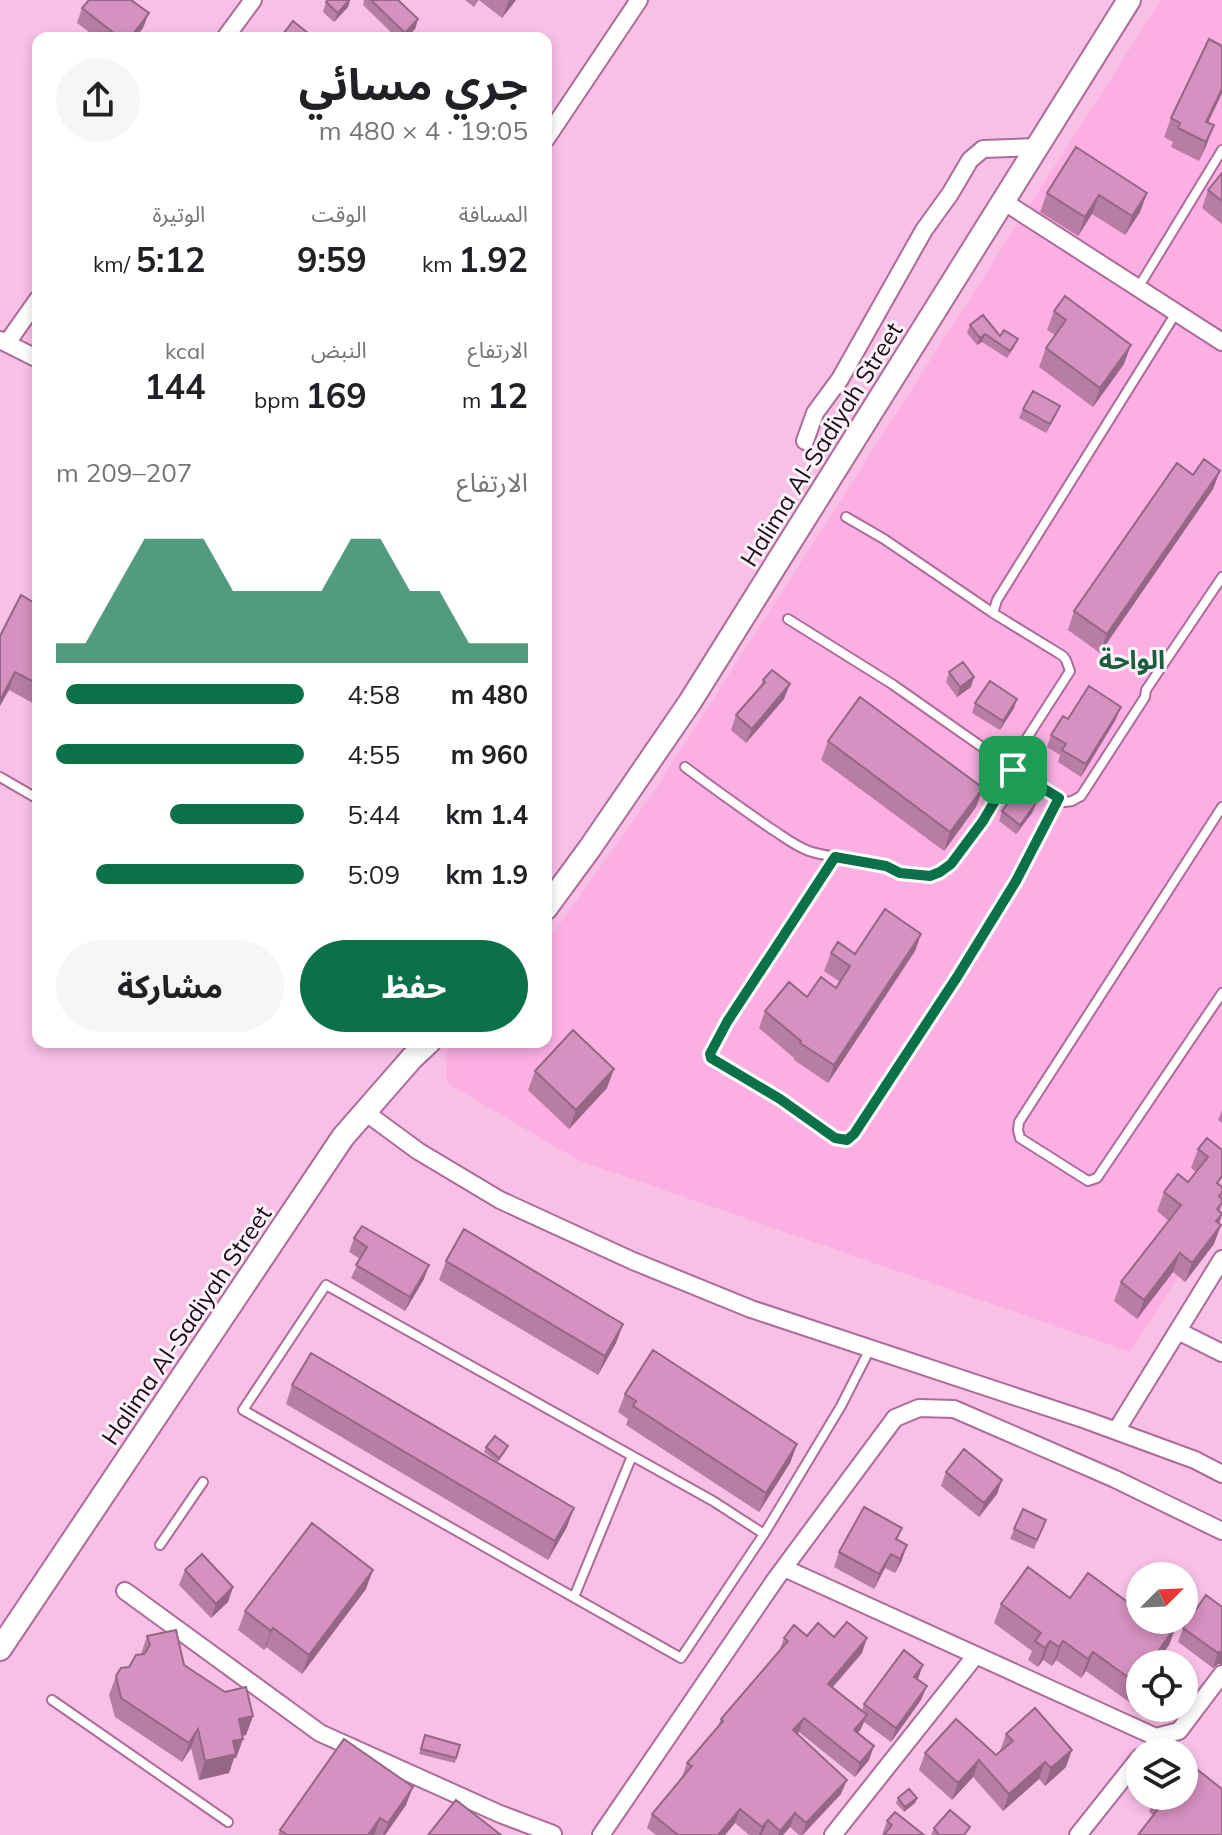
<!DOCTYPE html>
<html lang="ar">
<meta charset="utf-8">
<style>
:root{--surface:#fff;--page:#f6f6f6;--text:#202124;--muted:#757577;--accent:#0a7148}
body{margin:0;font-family:Mulish,"Noto Sans Arabic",sans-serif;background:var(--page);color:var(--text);direction:rtl;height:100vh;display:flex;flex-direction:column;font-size:30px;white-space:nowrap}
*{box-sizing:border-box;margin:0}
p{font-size:26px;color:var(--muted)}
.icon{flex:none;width:44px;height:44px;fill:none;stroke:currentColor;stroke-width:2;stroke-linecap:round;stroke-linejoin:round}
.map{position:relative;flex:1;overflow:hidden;direction:ltr}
.drawer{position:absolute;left:32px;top:32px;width:520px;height:1016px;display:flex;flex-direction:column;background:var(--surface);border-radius:16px;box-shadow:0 4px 12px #0003;direction:rtl}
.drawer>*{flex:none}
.needle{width:52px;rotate:66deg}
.fabs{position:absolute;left:1126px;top:1562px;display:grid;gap:16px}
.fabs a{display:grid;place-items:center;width:72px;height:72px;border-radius:50%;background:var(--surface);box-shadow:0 4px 12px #0003;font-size:40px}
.pin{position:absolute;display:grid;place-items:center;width:68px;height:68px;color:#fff;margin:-34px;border-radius:16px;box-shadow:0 4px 12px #0006}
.round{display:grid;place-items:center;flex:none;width:84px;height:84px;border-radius:42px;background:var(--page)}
.headline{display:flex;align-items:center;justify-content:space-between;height:136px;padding:0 24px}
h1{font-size:44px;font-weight:700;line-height:60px}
.figures{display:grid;grid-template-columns:repeat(3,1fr);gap:12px;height:136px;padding:8px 24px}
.figures div{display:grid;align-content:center}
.figures b{font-size:34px;font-weight:700}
.figures small{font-size:22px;font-weight:400}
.figures p{font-size:22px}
.chart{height:224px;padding:16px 24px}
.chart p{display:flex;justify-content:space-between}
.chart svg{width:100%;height:144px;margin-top:8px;fill:var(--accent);opacity:.7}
.primary-button{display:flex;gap:16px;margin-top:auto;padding:16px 24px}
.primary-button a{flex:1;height:92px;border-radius:48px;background:var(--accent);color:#fff;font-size:32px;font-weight:700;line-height:92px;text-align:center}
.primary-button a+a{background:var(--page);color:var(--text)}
ul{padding:0 24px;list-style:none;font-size:26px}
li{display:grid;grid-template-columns:128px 96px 1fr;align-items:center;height:60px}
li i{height:20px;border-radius:10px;background:var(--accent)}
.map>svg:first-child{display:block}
.built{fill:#fcafe3}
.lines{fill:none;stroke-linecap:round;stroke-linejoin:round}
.lane-casing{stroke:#ac6b98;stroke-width:12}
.street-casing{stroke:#ac6b98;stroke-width:20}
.secondary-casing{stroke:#ac6b98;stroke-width:26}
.lane{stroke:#fff;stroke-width:8}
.street{stroke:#fff;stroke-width:16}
.secondary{stroke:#fff;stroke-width:22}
.wall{fill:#b77da4}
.shaded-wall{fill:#956686}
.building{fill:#d591bf;stroke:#956686;stroke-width:2}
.route-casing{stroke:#fff;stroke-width:16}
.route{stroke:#0a7148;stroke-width:10}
.labels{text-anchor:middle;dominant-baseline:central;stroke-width:6;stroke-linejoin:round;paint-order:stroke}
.street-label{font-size:24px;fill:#1f0719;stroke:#faf3f7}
.neighbourhood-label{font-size:26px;font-weight:bold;fill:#1e5c3f;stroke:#faf3f7}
</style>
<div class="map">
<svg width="1222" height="1835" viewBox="0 0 1222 1835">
<rect width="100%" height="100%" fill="#f9c0e6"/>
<path class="built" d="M1161 0H1222V1208L1130 1352 578 1160 447 1083 446 1050 455 1042H546V943L655 790Z"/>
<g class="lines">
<g class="lane-casing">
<path id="lane" d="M1138 288 1222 150
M1176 313 997 600 993 613 1063 656 1066 660 1070 671 1009 766 1065 802 1072 801 1081 796 1145 697 1146 690 1222 577
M846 517 884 539 993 613
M788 619 892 684 1009 766
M685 767C713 788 741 808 770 828 783 836 797 848 812 852 836 859 861 858 885 866 901 871 921 881 938 873 962 862 999 794 1013 770
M0 777 38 799
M1222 807 1019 1122 1018 1130 1020 1138 1088 1181 1097 1178 1222 993
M835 857 727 1022 710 1054 711 1058 780 1099 835 1138 847 1140 854 1134 863 1124 1016 881 1059 798
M764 1534 681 1658 243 1410 326 1285 713 1501 764 1534 841 1406 870 1349
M160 1545 203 1482
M574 1597 632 1456
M52 1700 228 1822"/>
</g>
<g class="street-casing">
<path id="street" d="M225 38 253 0
M546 139 639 0
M1003 201 1222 342
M0 340 38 359
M7 343 38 299
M805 441 815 413 840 379 924 230 950 194 970 160 983 149 1037 147
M365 1112 418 1151 500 1200 633 1261 751 1309 1086 1420 1195 1460 1222 1474
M1178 1331 1222 1353
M1116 1431 1222 1259
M784 1568 1156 1737 1179 1731 1222 1674
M125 1591 320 1733 500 1814 553 1834
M601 1835 775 1580 895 1418 919 1408 954 1409 1115 1479 1222 1531
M833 1835 976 1655
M1078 1835 1140 1757"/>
</g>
<g class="secondary-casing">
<path id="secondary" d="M546 908 590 848 690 702 1129 0
M0 1649 343 1137 412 1058 429 1042"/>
</g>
<use href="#lane" class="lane"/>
<use href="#street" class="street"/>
<use href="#secondary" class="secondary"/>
</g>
<path class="wall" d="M350 0 348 7 334 22 323 12 326 2Z
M364 0H398L418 19 415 29 406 38H397L363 5Z
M465 0H516L502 18 479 0 474 7Z
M82 8 143 28 135 38H97L77 23Z
M1222 46V93L1208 123 1207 144 1199 161 1171 147 1173 142 1164 137 1171 118Z
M1222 173V224L1202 208 1208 190Z
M1047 193H1147L1140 212 1125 235 1092 214 1078 236 1040 212Z
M1054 311 1124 364 1093 407 1039 367 1046 348 1055 335 1047 330Z
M970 325 1015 346 1007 358 982 342 977 345 967 333Z
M1023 409 1056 415 1046 433 1019 418Z
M1213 489 1100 653 1068 630 1074 611Z
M38 593V706L9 690 33 602Z
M949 672 971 687 957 697 946 682Z
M763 680 784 699 746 743 731 730 736 715 761 686Z
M1017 699 1014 708 1000 730 972 713 975 703Z
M1068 719H1116L1081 777 1058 762 1060 755 1047 747 1051 735Z
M828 741 983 788 976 807 944 851 821 760Z
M1036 803 1032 813 1016 834 999 821 1002 811Z
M921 934 915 951 828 1083 794 1060V1058L759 1028 765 1011 836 988 840 982 824 971 831 953 855 954Z
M535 1071 607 1088 569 1129 528 1090Z
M1222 1110V1123L1218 1120Z
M1207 1138 1222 1198 1220 1212 1222 1214 1214 1244 1185 1282 1173 1272 1137 1319 1114 1301 1121 1282 1169 1221 1157 1211 1164 1192 1188 1182 1196 1172 1191 1168 1198 1149Z
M354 1238 424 1279 405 1311 351 1278 360 1259 349 1252Z
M446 1261 623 1324 616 1343 598 1375 439 1280Z
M292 1385 567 1527 548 1560 286 1404Z
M625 1394 797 1444 790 1463 759 1512 626 1425 628 1419 618 1412Z
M486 1447 506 1451 498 1462 484 1452Z
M946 1472 1002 1480 997 1494 979 1517 941 1486Z
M1046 1520 1034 1549 1010 1539 1014 1529Z
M902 1528 897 1540 902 1560 895 1573 885 1568 874 1589 834 1567 839 1552Z
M185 1570 233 1587 228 1602 211 1618 179 1585Z
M366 1589 302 1674 266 1647 264 1650 238 1630 245 1611Z
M1070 1598 1133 1606 1176 1626 1169 1645 1140 1664V1686L1129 1702 1086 1671 1081 1678 1056 1660 1052 1666 1043 1660 1038 1667 1028 1660 1032 1651 994 1623 1001 1604Z
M1222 1607 1218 1664 1213 1668 1178 1642 1183 1628Z
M147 1636 253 1716 246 1735 242 1736 243 1739 236 1758H234L229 1773 199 1780 191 1748 182 1762 115 1717 109 1695 116 1676 129 1667 141 1654Z
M807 1636 834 1637 862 1653 833 1687 862 1711 864 1704 918 1679 921 1700 891 1742 864 1722 858 1733 869 1760 855 1777 799 1732 797 1734 841 1794 803 1835H799L790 1827 783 1835H749L735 1823 725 1835H656L647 1828 652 1814 682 1777 687 1763 718 1726 721 1719 779 1652 784 1638Z
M1006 1734 1066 1767 1045 1786 1039 1779 1003 1811 973 1777 952 1800 919 1770 925 1753 996 1755 1000 1751Z
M425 1735 460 1745 455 1763 419 1754Z
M1157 1744 1175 1752H1154Z
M1155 1796H1184L1153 1815 1149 1812Z
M898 1798H917L915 1803 904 1812 896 1803Z
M406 1805 385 1835H278L280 1830Z
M887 1821 923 1835H882Z
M934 1828 968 1835H931Z"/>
<path class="shaded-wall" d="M349 0H350L348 7 334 22 338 13Z
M509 0H516L502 18Z
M149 13 143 28 135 38H130Z
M418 19 415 29 406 38H403L405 33Z
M1222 89V93L1199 141 1206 122Z
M1214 125 1207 144 1199 161 1206 142Z
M1147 193 1140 212 1125 235 1132 216Z
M1099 195 1092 214 1078 236 1085 217Z
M985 334 982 342 977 345 980 338Z
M1131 345 1124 364 1093 407 1100 388Z
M1060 406 1056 415 1046 433 1050 424Z
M1220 471 1213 489 1100 653 1107 634Z
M15 672 9 690 0 706V700Z
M974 677 971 687 957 697 960 687Z
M790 684 784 699 746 743 752 729Z
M1017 699 1014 708 1000 730 1003 721Z
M1121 707 1116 719 1081 777 1086 764Z
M983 788 976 807 944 851 950 832Z
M1036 803 1032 813 1016 834 1020 825Z
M921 934 915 951 828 1083 834 1065Z
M614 1069 607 1088 569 1129 576 1110Z
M1222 1214 1215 1232 1221 1225 1214 1244 1185 1282 1192 1263 1216 1221Z
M1180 1253 1173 1272 1137 1319 1144 1300Z
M429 1265 424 1279 405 1311 410 1297Z
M623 1324 616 1343 598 1375 605 1356Z
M797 1444 790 1463 759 1512 766 1493Z
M1002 1480 997 1494 979 1517 984 1503Z
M574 1508 567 1527 548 1560 555 1541Z
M907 1545 902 1560 895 1573 900 1559Z
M891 1554 885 1568 874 1589 879 1574Z
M373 1570 366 1589 302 1674 309 1655Z
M233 1587 228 1602 211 1618 216 1604Z
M1176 1626 1169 1645 1156 1664H1149Z
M273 1628 266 1647 264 1650 271 1631Z
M867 1638 862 1653 823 1698 828 1684Z
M1050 1641 1043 1660 1038 1667 1045 1648Z
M1063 1641 1056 1660 1052 1666 1059 1647Z
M1222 1651V1664H1218L1213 1668 1218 1653Z
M1093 1652 1086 1671 1081 1678 1088 1659Z
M923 1665 918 1679 914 1677Z
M1140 1677V1686L1129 1702 1136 1683Z
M927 1686 921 1700 891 1742 896 1728Z
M867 1715 861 1729 849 1744 854 1730Z
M253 1716 246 1735 232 1738 239 1719Z
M804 1718 799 1732 788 1744 793 1730Z
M198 1729 191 1748 182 1762 189 1743Z
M243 1739 236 1758H234L229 1773 199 1780 205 1761 233 1741Z
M874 1746 869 1760 855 1777 860 1763Z
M1072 1750 1066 1767 1045 1786 1051 1768Z
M979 1760 973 1777 952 1800 958 1783Z
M1045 1762 1039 1779 1003 1811 1009 1794Z
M847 1780 841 1794 802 1835 806 1823Z
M413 1787 406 1805 385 1835H383L388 1823Z
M917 1798 915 1803 904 1812 905 1807Z
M740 1809 735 1823 725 1835H718Z
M795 1813 790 1827 783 1835H778L780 1831Z
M380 1818 374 1835H368Z
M768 1820 762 1835H759L762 1827Z"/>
<path class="building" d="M89 0H131L149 13 130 38H120L82 8Z
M328 0H349L338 13 326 2Z
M371 0H398L418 19 405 33Z
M293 21 314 38H280Z
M1209 39 1222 46V89L1206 122 1214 125 1206 142 1178 128 1180 123 1171 118Z
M1076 147 1147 193 1132 216 1099 195 1085 217 1047 193Z
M1222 173V201L1208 190Z
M1065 296 1131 345 1100 388 1046 348 1066 320 1054 311Z
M983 315 1000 336 1004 330 1018 339 1010 351 985 334 980 338 970 325Z
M1033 391 1060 406 1050 424 1023 409Z
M1204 459 1220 471 1107 634 1074 611 1177 463 1193 475Z
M38 593V684L15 672 0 700V636L21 595 33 602Z
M963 662 974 677 960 687 949 672Z
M772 670 790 684 752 729 736 715 765 682 763 680Z
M990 681 1017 699 1003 721 975 703Z
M1089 686 1121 707 1086 764 1062 750 1066 744 1051 735 1063 716 1068 719Z
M860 697 983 788 950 832 828 741Z
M1018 790 1036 803 1020 825 1002 811Z
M885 909 921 934 834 1065 800 1043 801 1041 765 1011 789 982 807 997 821 977 836 988 850 966 831 953 838 942 855 954Z
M573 1030 614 1069 576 1110 535 1071Z
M1207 1138 1222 1150V1176L1217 1183 1222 1187V1193L1219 1196 1222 1199V1203L1217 1209 1222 1214 1216 1221 1221 1225 1192 1263 1180 1253 1144 1300 1121 1282 1181 1205 1164 1192 1178 1174 1188 1182 1208 1157 1198 1149Z
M362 1226 429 1265 410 1297 356 1265 367 1247 354 1238Z
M464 1229 623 1324 605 1356 446 1261Z
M653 1350 797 1444 766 1493 633 1406 636 1401 625 1394Z
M311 1353 574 1508 555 1541 292 1385Z
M495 1436 508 1446 499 1458 486 1447Z
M964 1449 1002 1480 984 1503 946 1472Z
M864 1507 902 1528 896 1539 907 1545 900 1559 891 1554 879 1574 839 1552Z
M1023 1509 1046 1520 1037 1540 1014 1529Z
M312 1523 373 1570 309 1655 273 1628 271 1631 245 1611Z
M202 1554 233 1587 216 1604 185 1570Z
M1028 1567 1070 1598 1088 1573 1133 1606 1138 1599 1140 1601V1620H1167L1176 1626 1149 1664H1140V1677L1136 1683 1093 1652 1088 1659 1063 1641 1059 1647 1050 1641 1045 1648 1035 1641 1041 1633 1001 1604Z
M1206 1595 1222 1607V1651L1218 1653 1183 1628Z
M847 1622 867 1638 828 1684 867 1715 854 1730 874 1746 860 1763 804 1718 793 1730 847 1780 806 1823 795 1813 780 1831 768 1820 762 1827 740 1809 718 1835H678L652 1814 692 1766 687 1763 723 1721 721 1719 788 1641 784 1638 794 1625 807 1636 818 1623 834 1637Z
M176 1630 184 1665 225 1692 246 1687 253 1716 239 1719 243 1739 233 1741 236 1754 205 1761 198 1729 189 1743 121 1698 116 1676 121 1668 129 1667 136 1655 144 1654 150 1645 147 1636Z
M904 1650 923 1665 914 1677 927 1686 896 1728 864 1704Z
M1035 1708 1072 1750 1051 1768 1045 1762 1009 1794 979 1760 958 1783 925 1753 956 1719 996 1755 1013 1741 1006 1734Z
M425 1735 460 1745 456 1758 421 1749Z
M344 1739 413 1787 388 1823 380 1818 368 1835H287L280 1830Z
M1161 1741 1175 1752H1163L1157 1744Z
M1184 1759 1222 1789V1834L1221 1835H1138L1165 1800 1159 1796H1184Z
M909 1789 917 1798 905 1807 898 1798Z
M456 1800 501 1835H428Z
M950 1810 970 1827 964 1835H939L934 1828Z
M895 1812 924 1835H884L892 1825 887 1821Z"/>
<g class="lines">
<g class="route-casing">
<path id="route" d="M1013 770 1059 798 1016 881 957 977 854 1134 847 1140 835 1138 780 1099 711 1058 710 1054 727 1022 835 857 886 866 900 873 930 876 940 872 951 864 983 821Z"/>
</g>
<use href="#route" class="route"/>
</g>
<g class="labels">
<g class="street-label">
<text transform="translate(821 444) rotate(-58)">Halima Al-Sadiyah Street</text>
<text transform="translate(186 1325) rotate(-56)">Halima Al-Sadiyah Street</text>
</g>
<g class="neighbourhood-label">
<text x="1132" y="659">الواحة</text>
</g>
</g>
</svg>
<div class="fabs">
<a><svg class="needle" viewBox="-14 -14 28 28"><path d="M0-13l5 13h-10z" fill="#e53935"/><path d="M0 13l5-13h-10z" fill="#757577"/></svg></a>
<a><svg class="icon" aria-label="locate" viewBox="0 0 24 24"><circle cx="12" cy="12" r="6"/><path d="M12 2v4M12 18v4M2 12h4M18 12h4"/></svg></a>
<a><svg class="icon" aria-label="layers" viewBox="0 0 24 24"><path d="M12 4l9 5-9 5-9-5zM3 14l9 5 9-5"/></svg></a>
</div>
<div class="pin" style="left:1013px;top:770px;background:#1e9e55"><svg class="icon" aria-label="arrive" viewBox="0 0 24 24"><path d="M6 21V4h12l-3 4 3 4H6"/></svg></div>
<section class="drawer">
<div class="headline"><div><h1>جري مسائي</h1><p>19:05 · 4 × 480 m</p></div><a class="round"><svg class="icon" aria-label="share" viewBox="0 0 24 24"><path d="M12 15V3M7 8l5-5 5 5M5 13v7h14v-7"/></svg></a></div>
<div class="figures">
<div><p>المسافة</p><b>1.92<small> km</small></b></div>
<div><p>الوقت</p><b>9:59</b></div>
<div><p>الوتيرة</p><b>5:12<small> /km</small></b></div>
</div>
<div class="figures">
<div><p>الارتفاع</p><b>12<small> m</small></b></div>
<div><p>النبض</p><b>169<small> bpm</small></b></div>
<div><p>kcal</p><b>144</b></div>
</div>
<div class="chart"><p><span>الارتفاع</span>207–209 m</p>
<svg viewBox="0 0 160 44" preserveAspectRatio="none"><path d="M0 44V38L10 38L20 22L30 6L40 6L50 6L60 22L70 22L80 22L90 22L100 6L110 6L120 22L130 22L140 38L150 38L160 38V44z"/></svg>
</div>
<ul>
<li><b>480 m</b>4:58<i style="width:96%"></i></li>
<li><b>960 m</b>4:55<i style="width:100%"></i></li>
<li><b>1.4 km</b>5:44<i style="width:54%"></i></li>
<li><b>1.9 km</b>5:09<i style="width:84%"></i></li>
</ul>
<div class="primary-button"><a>حفظ</a><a>مشاركة</a></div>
</section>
</div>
